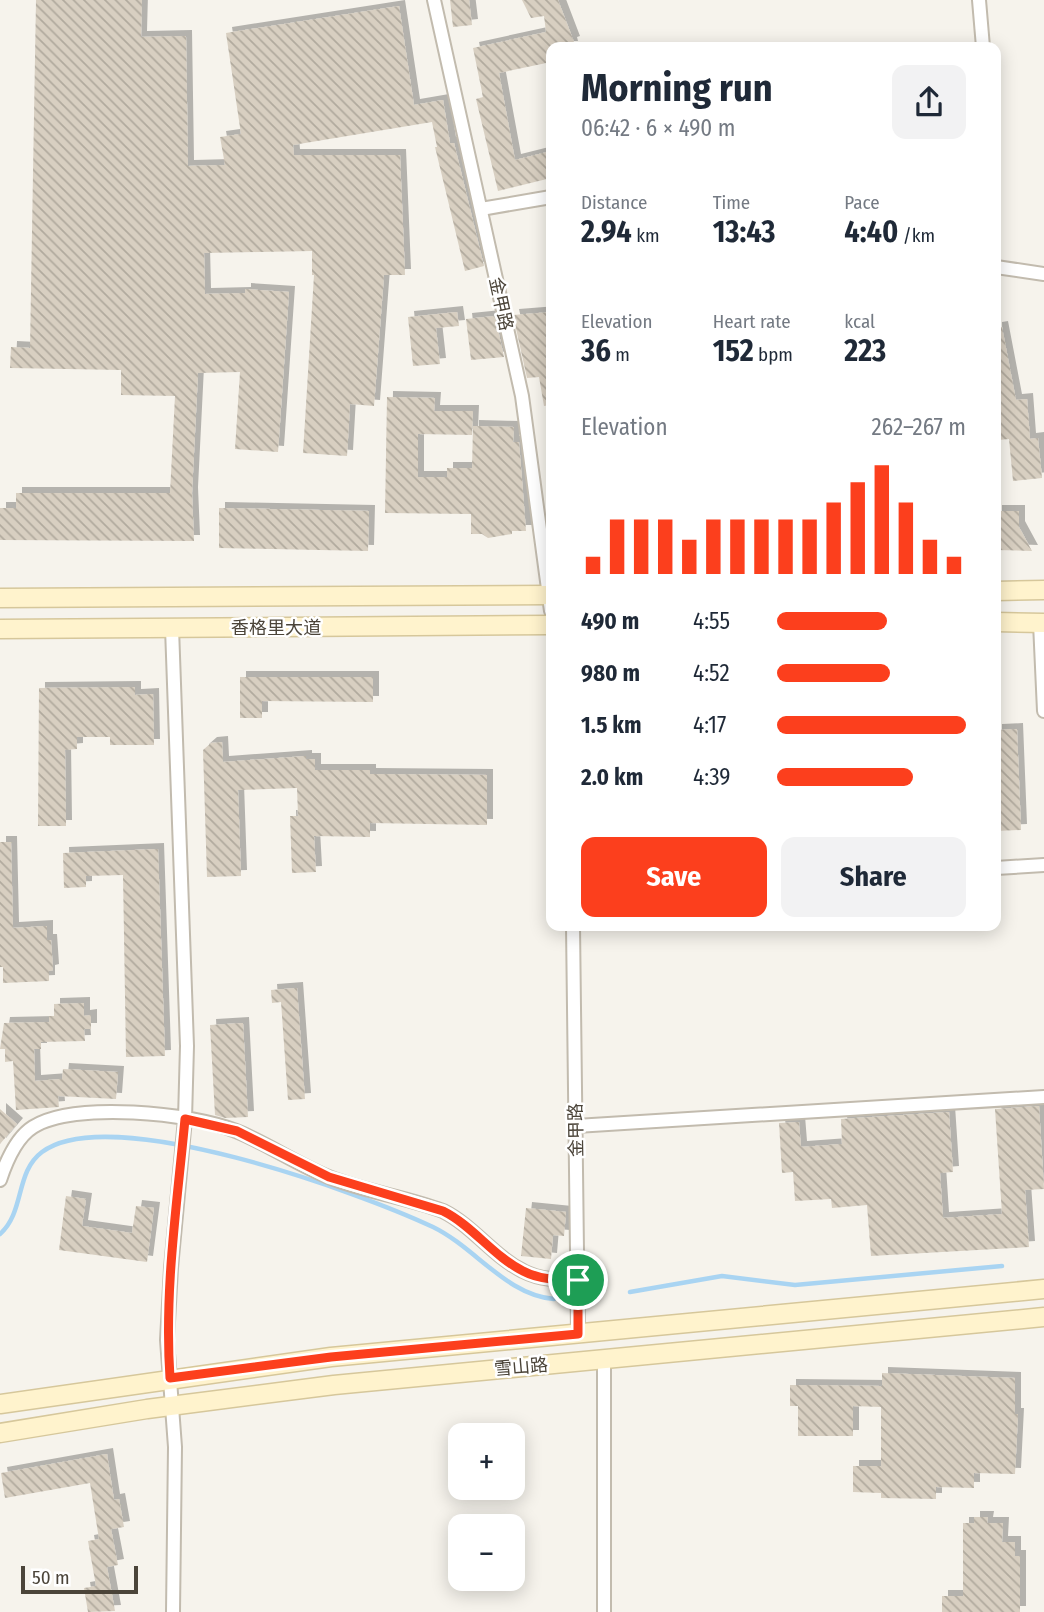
<!DOCTYPE html>
<meta charset="utf-8">
<style>
:root{--surface:#fff;--page:#f2f2f3;--text:#1f2937;--muted:#747a83;--accent:#fc3f1d}
body{margin:0;font-family:"Fira Sans Condensed","Noto Sans SC",sans-serif;background:var(--page);color:var(--text);height:100vh;display:flex;flex-direction:column;font-size:26px;white-space:nowrap}
*{box-sizing:border-box;margin:0}
p{font-size:23px;color:var(--muted)}
.icon{flex:none;width:38px;height:38px;fill:none;stroke:currentColor;stroke-width:2;stroke-linecap:round;stroke-linejoin:round}
.map{position:relative;flex:1;overflow:hidden}
.panel{position:absolute;left:546px;top:42px;width:455px;height:889px;display:flex;flex-direction:column;background:var(--surface);border-radius:14px;box-shadow:0 4px 18px #0003}
.panel>*{flex:none}
.buttons{position:absolute;left:448px;top:1423px;display:grid;gap:14px}
.buttons a{display:grid;place-items:center;width:77px;height:77px;border-radius:14px;background:var(--surface);box-shadow:0 4px 18px #0003;font-size:35px}
.scale{position:absolute;left:21px;bottom:18px;width:117px;box-sizing:border-box;padding-left:7px;border:4px solid #4b4439;border-top:0;font-size:19px;line-height:24px;white-space:nowrap;color:#4b4439;-webkit-text-stroke:5px #fff;paint-order:stroke}
.pin{position:absolute;display:grid;place-items:center;width:60px;height:60px;color:#fff;margin:-30px;border:4px solid #fff;border-radius:50%;box-shadow:0 2px 7px #0007}
.round{display:grid;place-items:center;flex:none;width:74px;height:74px;border-radius:14px;background:var(--page)}
.overview{display:flex;align-items:center;justify-content:space-between;height:119px;padding:0 35px}
h1{font-size:38px;font-weight:700;line-height:52px}
.figures{display:grid;grid-template-columns:repeat(3,1fr);gap:10px;height:119px;padding:7px 35px}
.figures div{display:grid;align-content:center}
.figures b{font-size:30px;font-weight:700}
.figures small{font-size:19px;font-weight:400}
.figures p{font-size:19px}
.chart{height:196px;padding:14px 35px}
.chart p{display:flex;justify-content:space-between}
.chart svg{width:100%;height:126px;margin-top:7px;stroke:var(--accent);stroke-width:6}
.action{display:flex;gap:14px;margin-top:auto;padding:14px 35px}
.action a{flex:1;height:80px;border-radius:14px;background:var(--accent);color:#fff;font-size:28px;font-weight:700;line-height:80px;text-align:center}
.action a+a{background:var(--page);color:var(--text)}
ul{padding:0 35px;list-style:none;font-size:23px}
li{display:grid;grid-template-columns:112px 84px 1fr;align-items:center;height:52px}
li i{height:18px;border-radius:9px;background:var(--accent)}
.map>svg:first-child{display:block}
.lines{fill:none;stroke-linecap:round;stroke-linejoin:round}
.stream{stroke:#a9d4f2;stroke-width:4.5}
.building{fill:url(#building-back-hatch);filter:url(#shadow)}
.street-casing{stroke:#c2bbae;stroke-width:16}
.secondary-casing{stroke:#d6c79b;stroke-width:21}
.street{stroke:#fff;stroke-width:12}
.secondary{stroke:#fff3cd;stroke-width:18}
.route-casing{stroke:#fff;stroke-width:14}
.route{stroke:#fc3f1d;stroke-width:9}
.labels{text-anchor:middle;dominant-baseline:central;stroke-width:5;stroke-linejoin:round;paint-order:stroke}
.street-label{font-size:18px;fill:#4b4439;stroke:#fff}
</style>
<div class="map">
<svg width="1044" height="1612" viewBox="0 0 1044 1612">
<defs>
<pattern id="building-back-hatch" width="6" height="6" patternUnits="userSpaceOnUse" patternTransform="scale(1.75)"><rect width="6" height="6" fill="#d8cfc1"/><path d="M-1 5l2 2M0 0l6 6M5-1l2 2" fill="none" stroke="#b1aa9e"/></pattern>
<filter id="shadow"><feDropShadow dx="6" dy="-6" stdDeviation="0" flood-color="#0004"/></filter>
</defs>
<rect width="100%" height="100%" fill="#f6f3ec"/>
<g class="lines">
<path class="stream" d="M0 1234C25 1212 15 1172 42 1152 110 1101 361 1193 433 1227 476 1248 506 1295 554 1299
M630 1292 722 1276 795 1285 1002 1266"/>
</g>
<path class="building" d="M36 0H142L141 37 186 36 188 166 225 165 220 137 241 134 226 33 399 6 414 105 443 100 450 143H454L484 266 465 271 435 147H437L432 122 293 145 294 155H400L405 275H384L374 406 350 404 347 456 303 453 314 275H312V251L204 253 205 294 245 293V289L289 292 278 452 235 449 240 372 198 373 192 493 194 541 0 540V508H16V493H170L175 396 121 395V370L10 368 11 347 30 348Z
M450 0H469L472 25 453 27Z
M522 0H558L574 42 571 43 572 47H551V62L499 73 515 160 551 151V178L498 191 476 99 483 97 473 48 546 32 544 16 531 18Z
M457 312 459 326 436 328 440 364 413 366 408 317Z
M551 312V405L544 406 539 377 527 378 513 315Z
M495 316 504 357 471 360 466 319Z
M1002 327 1016 400 1027 399 1030 439 1038 438 1042 478 1013 481 1009 439 999 440 996 328Z
M387 397 435 398 434 411H473L472 435 418 434V477H447V468H472L473 426 514 427 513 442H519L526 531H512V534L488 538 482 534H471V514L385 513Z
M219 508 369 511 368 551 219 548Z
M996 511H1019V527L1032 551 996 550Z
M240 677H373V702L262 701V718H240Z
M135 687V695L153 694 154 745H110V737H77V749L65 750 66 826H38L39 688Z
M1017 729 1021 830 996 831V730Z
M222 742 223 762 306 756V759H315V770H370V774L487 775V825L370 823V837L314 836 316 872 292 873 290 816H298L297 788 238 790 241 876 207 877 203 750 211 743Z
M0 842H11L13 928 47 926V940H51L53 970 49 971V981L3 983V967H0Z
M158 849 165 1056 126 1057 123 875 86 876V887L64 888 63 853Z
M297 988 305 1099 288 1100 281 1002 272 1003 271 990Z
M84 1003V1016L91 1015V1029H84L85 1041 41 1042V1049H34L35 1081 62 1079 63 1069 118 1072 116 1099 58 1096 59 1107 16 1110 13 1061 5 1062V1049H0L4 1023 49 1022V1016H54V1004Z
M243 1023 248 1117 225 1118 215 1115 210 1025Z
M1039 1106 1044 1189 1025 1190 1029 1247 871 1256 867 1205 832 1208 831 1199 795 1201 793 1172 782 1173 779 1123 799 1122 801 1147 842 1144 841 1119 949 1112 953 1172 940 1173 943 1218 1002 1214 995 1109Z
M0 1109 17 1124 0 1144Z
M66 1196 86 1199 82 1226 132 1233 136 1206 154 1208 147 1262 59 1250Z
M526 1208 566 1212 564 1236 553 1235 551 1259 521 1256Z
M882 1373 1015 1378V1414H1018L1015 1474 974 1473V1488L936 1487V1499L881 1498V1493L853 1492V1466H881V1407L853 1406V1436H798V1406H790V1385L882 1386Z
M107 1454 114 1500 119 1499 124 1527 111 1529 118 1565 107 1567 115 1611 88 1612 84 1588 96 1586 88 1541 99 1539 90 1483 5 1498 1 1473Z
M974 1517H988L987 1523H1003L1002 1542H1015V1556H1020V1612H942V1596H963V1523H974Z"/>
<g class="lines">
<g class="street-casing">
<path id="street" d="M434 0 522 396 551 611
M979 0 983 47
M481 209 551 197
M996 267 1044 274
M1040 623 1044 711
M172 628 187 1046 185 1119 171 1268 167 1340 175 1447 173 1612
M996 868 1044 865
M573 926 578 1333
M576 1126 1044 1097
M0 1180C6 1162 17 1137 33 1127 74 1101 192 1113 236 1131 268 1144 298 1165 331 1178 367 1192 406 1197 443 1211 473 1226 493 1256 523 1271 540 1280 559 1280 578 1280
M604 1359V1612"/>
</g>
<g class="secondary-casing">
<path id="secondary" d="M996 591 1044 590
M0 598 551 595
M996 622 1044 623
M0 629 551 625
M0 1404 331 1357 1044 1289
M0 1433 147 1409 334 1385 1044 1317"/>
</g>
<use href="#street" class="street"/>
<use href="#secondary" class="secondary"/>
</g>
<g class="lines">
<g class="route-casing">
<path id="route" d="M185 1119 237 1131 329 1177 443 1211C473 1226 493 1256 523 1271 540 1280 559 1280 578 1280V1334L331 1357 170 1378C164 1291 177 1205 185 1119Z"/>
</g>
<use href="#route" class="route"/>
</g>
<g class="labels">
<g class="street-label">
<text transform="translate(501 304) rotate(78)">金甲路</text>
<text x="276" y="628">香格里大道</text>
<text transform="translate(576 1130) rotate(-91)">金甲路</text>
<text transform="translate(521 1367) rotate(-5)">雪山路</text>
</g>
</g>
</svg>
<div class="buttons">
<a>+</a>
<a>−</a>
</div>
<div class="scale">50 m</div>
<div class="pin" style="left:578px;top:1280px;background:#1e9e55"><svg class="icon" aria-label="arrive" viewBox="0 0 24 24"><path d="M6 21V4h12l-3 4 3 4H6"/></svg></div>
<section class="panel">
<div class="overview"><div><h1>Morning run</h1><p>06:42 · 6 × 490 m</p></div><a class="round"><svg class="icon" aria-label="share" viewBox="0 0 24 24"><path d="M12 15V3M7 8l5-5 5 5M5 13v7h14v-7"/></svg></a></div>
<div class="figures">
<div><p>Distance</p><b>2.94<small> km</small></b></div>
<div><p>Time</p><b>13:43</b></div>
<div><p>Pace</p><b>4:40<small> /km</small></b></div>
</div>
<div class="figures">
<div><p>Elevation</p><b>36<small> m</small></b></div>
<div><p>Heart rate</p><b>152<small> bpm</small></b></div>
<div><p>kcal</p><b>223</b></div>
</div>
<div class="chart"><p><span>Elevation</span>262–267 m</p>
<svg viewBox="0 0 160 44" preserveAspectRatio="none"><path d="M5 44V38M15 44V25M25 44V25M35 44V25M45 44V32M55 44V25M65 44V25M75 44V25M85 44V25M95 44V25M105 44V19M115 44V12M125 44V6M135 44V19M145 44V32M155 44V38"/></svg>
</div>
<ul>
<li><b>490 m</b>4:55<i style="width:58%"></i></li>
<li><b>980 m</b>4:52<i style="width:60%"></i></li>
<li><b>1.5 km</b>4:17<i style="width:100%"></i></li>
<li><b>2.0 km</b>4:39<i style="width:72%"></i></li>
</ul>
<div class="action"><a>Save</a><a>Share</a></div>
</section>
</div>
